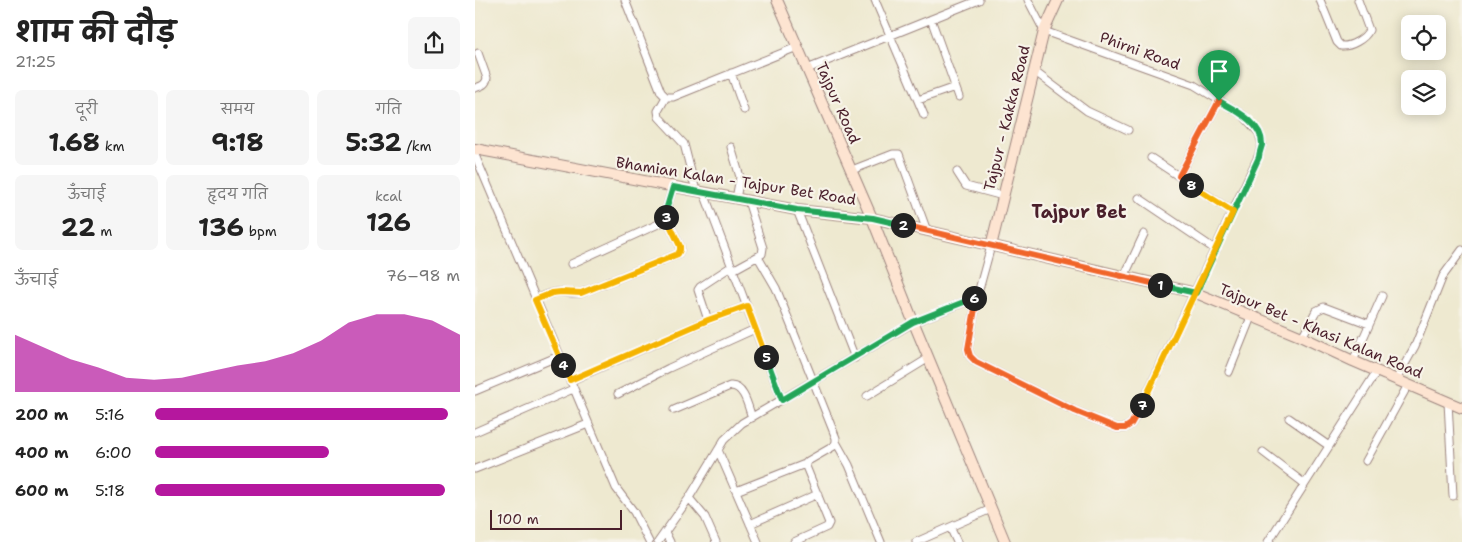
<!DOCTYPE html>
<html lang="hi">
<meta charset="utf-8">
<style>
:root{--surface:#fff;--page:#f6f6f6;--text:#222;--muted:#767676;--accent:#b5179e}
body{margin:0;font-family:"Shantell Sans","Playpen Sans Deva",sans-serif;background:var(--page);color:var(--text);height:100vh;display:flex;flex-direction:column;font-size:19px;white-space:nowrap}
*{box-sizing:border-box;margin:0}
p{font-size:16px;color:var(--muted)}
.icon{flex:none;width:28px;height:28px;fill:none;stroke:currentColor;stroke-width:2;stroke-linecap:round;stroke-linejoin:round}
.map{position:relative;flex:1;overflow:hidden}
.side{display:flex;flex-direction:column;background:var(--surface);width:475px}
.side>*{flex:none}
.controls{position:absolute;left:926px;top:15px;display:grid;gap:10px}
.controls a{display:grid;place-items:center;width:45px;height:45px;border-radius:8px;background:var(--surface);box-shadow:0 2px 12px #0003;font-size:25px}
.scale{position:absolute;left:15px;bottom:12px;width:132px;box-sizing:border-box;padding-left:5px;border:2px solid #4a1f2b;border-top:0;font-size:14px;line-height:18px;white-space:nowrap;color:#4a1f2b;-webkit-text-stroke:4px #f7f3e8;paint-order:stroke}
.pin{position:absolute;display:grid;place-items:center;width:42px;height:42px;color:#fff;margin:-51px -21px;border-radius:50% 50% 50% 0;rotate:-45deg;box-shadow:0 0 5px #0007}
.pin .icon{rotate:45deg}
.km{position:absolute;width:25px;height:25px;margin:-12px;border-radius:50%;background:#222;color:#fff;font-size:14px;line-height:25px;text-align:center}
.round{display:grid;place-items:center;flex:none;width:52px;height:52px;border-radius:8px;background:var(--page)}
.overview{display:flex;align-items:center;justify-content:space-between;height:85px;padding:0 15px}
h1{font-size:28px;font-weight:700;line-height:38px}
.metrics{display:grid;grid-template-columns:repeat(3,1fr);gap:8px;height:85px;padding:5px 15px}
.metrics div{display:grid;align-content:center;border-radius:8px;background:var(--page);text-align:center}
.metrics b{font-size:25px;font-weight:700}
.metrics small{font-size:14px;font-weight:400}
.metrics p{font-size:14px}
.chart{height:140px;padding:10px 15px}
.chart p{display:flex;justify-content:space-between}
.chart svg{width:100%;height:90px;margin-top:5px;fill:var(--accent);opacity:.7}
ul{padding:0 15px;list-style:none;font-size:16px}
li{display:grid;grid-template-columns:80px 60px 1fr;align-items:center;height:38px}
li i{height:12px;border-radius:6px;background:var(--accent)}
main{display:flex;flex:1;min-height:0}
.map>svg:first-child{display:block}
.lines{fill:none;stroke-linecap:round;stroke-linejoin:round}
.street-casing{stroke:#9c847e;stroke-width:9}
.secondary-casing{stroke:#9c847e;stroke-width:12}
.street{stroke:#fff;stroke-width:7}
.secondary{stroke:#fde4d1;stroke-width:10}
.split-1-casing{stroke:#fff;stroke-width:10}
.split-2-casing{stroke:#fff;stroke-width:10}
.split-3-casing{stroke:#fff;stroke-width:10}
.split-4-casing{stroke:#fff;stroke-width:10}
.split-5-casing{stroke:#fff;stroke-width:10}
.split-6-casing{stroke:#fff;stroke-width:10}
.split-7-casing{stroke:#fff;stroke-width:10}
.split-8-casing{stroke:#fff;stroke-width:10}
.split-9-casing{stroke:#fff;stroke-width:10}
.split-1{stroke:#22a559;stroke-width:6}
.split-2{stroke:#f0652b;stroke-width:6}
.split-3{stroke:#22a559;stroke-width:6}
.split-4{stroke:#f5b400;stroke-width:6}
.split-5{stroke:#f5b400;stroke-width:6}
.split-6{stroke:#22a559;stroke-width:6}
.split-7{stroke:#f0652b;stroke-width:6}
.split-8{stroke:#f5b400;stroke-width:6}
.split-9{stroke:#f0652b;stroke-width:6}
.labels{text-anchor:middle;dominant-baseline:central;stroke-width:4.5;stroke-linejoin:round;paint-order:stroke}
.street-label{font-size:15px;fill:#4a1f2b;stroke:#f7f3e8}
.quarter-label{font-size:18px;font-weight:bold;fill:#4a1f2b;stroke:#f7f3e8}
</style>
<main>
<section class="side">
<div class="overview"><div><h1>शाम की दौड़</h1><p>21:25</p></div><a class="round"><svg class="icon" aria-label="share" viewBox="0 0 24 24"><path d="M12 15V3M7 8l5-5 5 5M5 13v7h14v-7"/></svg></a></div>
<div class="metrics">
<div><p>दूरी</p><b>1.68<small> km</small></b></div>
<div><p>समय</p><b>9:18</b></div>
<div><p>गति</p><b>5:32<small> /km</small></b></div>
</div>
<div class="metrics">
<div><p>ऊँचाई</p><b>22<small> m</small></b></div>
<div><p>हृदय गति</p><b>136<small> bpm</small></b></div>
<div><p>kcal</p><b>126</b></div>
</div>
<div class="chart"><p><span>ऊँचाई</span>76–98 m</p>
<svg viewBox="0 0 160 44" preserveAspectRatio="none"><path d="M0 44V16L10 22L20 28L30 32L40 37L50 38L60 37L70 34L80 31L90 29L100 25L110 19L120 10L130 6L140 6L150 9L160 16V44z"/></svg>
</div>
<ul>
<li><b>200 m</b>5:16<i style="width:96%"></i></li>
<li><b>400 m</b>6:00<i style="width:57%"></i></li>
<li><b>600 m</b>5:18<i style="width:95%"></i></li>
</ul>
</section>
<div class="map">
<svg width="987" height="542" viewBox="0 0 987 542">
<rect width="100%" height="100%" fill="#f7f3e8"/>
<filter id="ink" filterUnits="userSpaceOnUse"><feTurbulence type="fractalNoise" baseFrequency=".02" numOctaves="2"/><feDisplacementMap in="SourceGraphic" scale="10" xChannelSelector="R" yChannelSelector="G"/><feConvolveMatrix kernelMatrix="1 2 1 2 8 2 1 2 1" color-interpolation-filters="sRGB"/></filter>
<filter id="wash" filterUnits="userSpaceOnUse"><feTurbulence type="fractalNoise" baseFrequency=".0096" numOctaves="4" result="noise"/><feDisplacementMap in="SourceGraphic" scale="20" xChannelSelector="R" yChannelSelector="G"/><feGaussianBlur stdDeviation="1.12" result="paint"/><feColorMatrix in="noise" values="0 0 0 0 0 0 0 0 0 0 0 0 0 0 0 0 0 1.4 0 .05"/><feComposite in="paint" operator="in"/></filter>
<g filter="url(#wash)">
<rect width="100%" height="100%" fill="#eee9d0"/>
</g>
<g filter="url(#ink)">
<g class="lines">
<g class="street-casing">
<path id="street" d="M150 0 186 92 191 97H198L322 47
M400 0 449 115
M845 0 862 42 866 46C875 47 890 39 894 30L883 0
M456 19 484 97
M332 69 504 0
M559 71 612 111 653 130
M256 73 269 110
M0 88C6 86 11 85 12 78L3 53
M191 97 183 111 184 117 209 144 221 191
M443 100 480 87
M256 147 265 177 261 199
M0 155 141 488 159 512 174 542
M676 158 758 212
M377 170 418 154H424L452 231
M482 172 491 186 528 196
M704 176 744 101
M229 193 307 400
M664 198 741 250
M322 210 380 358
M516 246 502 297 493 349 495 356 501 362 600 411 642 428H650L656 424 663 413 783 157 787 144 784 133 768 115 719 85 569 31 553 0
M283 257 301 288 361 438V442L359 446 333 461 330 464 354 523 352 527 319 542
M96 264 192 220
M258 270 287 254 288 248 273 201
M649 277 669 234
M60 299C68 296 76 292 84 292 92 292 98 294 106 293L203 254 205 250V246L191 217V210L198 187
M233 320 223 290 225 287 257 266
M827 337 841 311 849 307 894 324
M878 361 907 296
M754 372 776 317
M921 380 940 346 968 276 987 250
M95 381 233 320 272 306
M0 391 84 356
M143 394 194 368 280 329
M392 396 454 358
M973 402 978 496
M199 410 255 386C269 385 273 406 277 418
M814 418 854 446
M0 432 98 389
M361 442 374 465 406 542
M243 450 283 542
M788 452 830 484
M891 461 933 385
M0 469 113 424
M261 491 330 464
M214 498 230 517 241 542
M275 524 343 494
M475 527 482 542
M190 532 195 542
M183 542 214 498 249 440 267 423 439 322 502 297
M441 542 516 509
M793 542 902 371"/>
</g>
<g class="secondary-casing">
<path id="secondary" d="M302 0 397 218 436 316 530 542
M0 149 322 210 397 218 721 293 827 337 878 361 987 408
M516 246 569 31 583 0"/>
</g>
<use href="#street" class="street"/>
<use href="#secondary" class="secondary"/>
</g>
</g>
<g class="lines" filter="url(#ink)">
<g class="split-1-casing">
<path id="split-1" d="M685 285 721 293 784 157C784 153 786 149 787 145 788 123 760 110 744 101"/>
</g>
<g class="split-2-casing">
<path id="split-2" d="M428 225 685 285"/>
</g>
<g class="split-3-casing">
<path id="split-3" d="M191 217V210L198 187 322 210 398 218 428 225"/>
</g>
<g class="split-4-casing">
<path id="split-4" d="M88 365 60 300 77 293 86 292 106 293 203 254 205 250V246L191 217"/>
</g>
<g class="split-5-casing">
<path id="split-5" d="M88 365 95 380 233 320 272 306 291 357"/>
</g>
<g class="split-6-casing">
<path id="split-6" d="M291 357 307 400 438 322 499 298"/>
</g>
<g class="split-7-casing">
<path id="split-7" d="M499 298 502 297 493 349 495 356 501 362 600 411 642 428H650L656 424 667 405"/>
</g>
<g class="split-8-casing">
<path id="split-8" d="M667 405 758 212 716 185"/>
</g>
<g class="split-9-casing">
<path id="split-9" d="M716 185 704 176 744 101"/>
</g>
<use href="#split-1" class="split-1"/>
<use href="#split-2" class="split-2"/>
<use href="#split-3" class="split-3"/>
<use href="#split-4" class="split-4"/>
<use href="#split-5" class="split-5"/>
<use href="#split-6" class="split-6"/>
<use href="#split-7" class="split-7"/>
<use href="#split-8" class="split-8"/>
<use href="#split-9" class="split-9"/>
</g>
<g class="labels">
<g class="street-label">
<text transform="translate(665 51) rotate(20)">Phirni Road</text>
<text transform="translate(363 103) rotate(66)">Tajpur Road</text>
<text transform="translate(532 118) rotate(-76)">Tajpur - Kakka Road</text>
<text transform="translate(261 181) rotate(9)">Bhamian Kalan - Tajpur Bet Road</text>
<text transform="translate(846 331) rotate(23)">Tajpur Bet - Khasi Kalan Road</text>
</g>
<g class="quarter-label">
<text x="604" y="212">Tajpur Bet</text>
</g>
</g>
</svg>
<div class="controls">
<a><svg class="icon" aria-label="locate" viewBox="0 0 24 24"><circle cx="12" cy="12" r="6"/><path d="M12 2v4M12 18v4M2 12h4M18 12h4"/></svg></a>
<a><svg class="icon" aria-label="layers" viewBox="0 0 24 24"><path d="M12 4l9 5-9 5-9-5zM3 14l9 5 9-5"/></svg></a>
</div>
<div class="scale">100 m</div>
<div class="pin" style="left:744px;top:101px;background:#1e9e55"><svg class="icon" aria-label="arrive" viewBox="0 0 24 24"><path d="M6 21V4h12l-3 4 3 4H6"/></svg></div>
<b class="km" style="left:685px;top:285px">1</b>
<b class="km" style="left:428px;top:225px">2</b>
<b class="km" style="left:191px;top:217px">3</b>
<b class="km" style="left:88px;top:365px">4</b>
<b class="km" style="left:291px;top:357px">5</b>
<b class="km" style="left:499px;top:298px">6</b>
<b class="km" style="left:667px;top:405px">7</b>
<b class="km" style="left:716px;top:185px">8</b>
</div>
</main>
